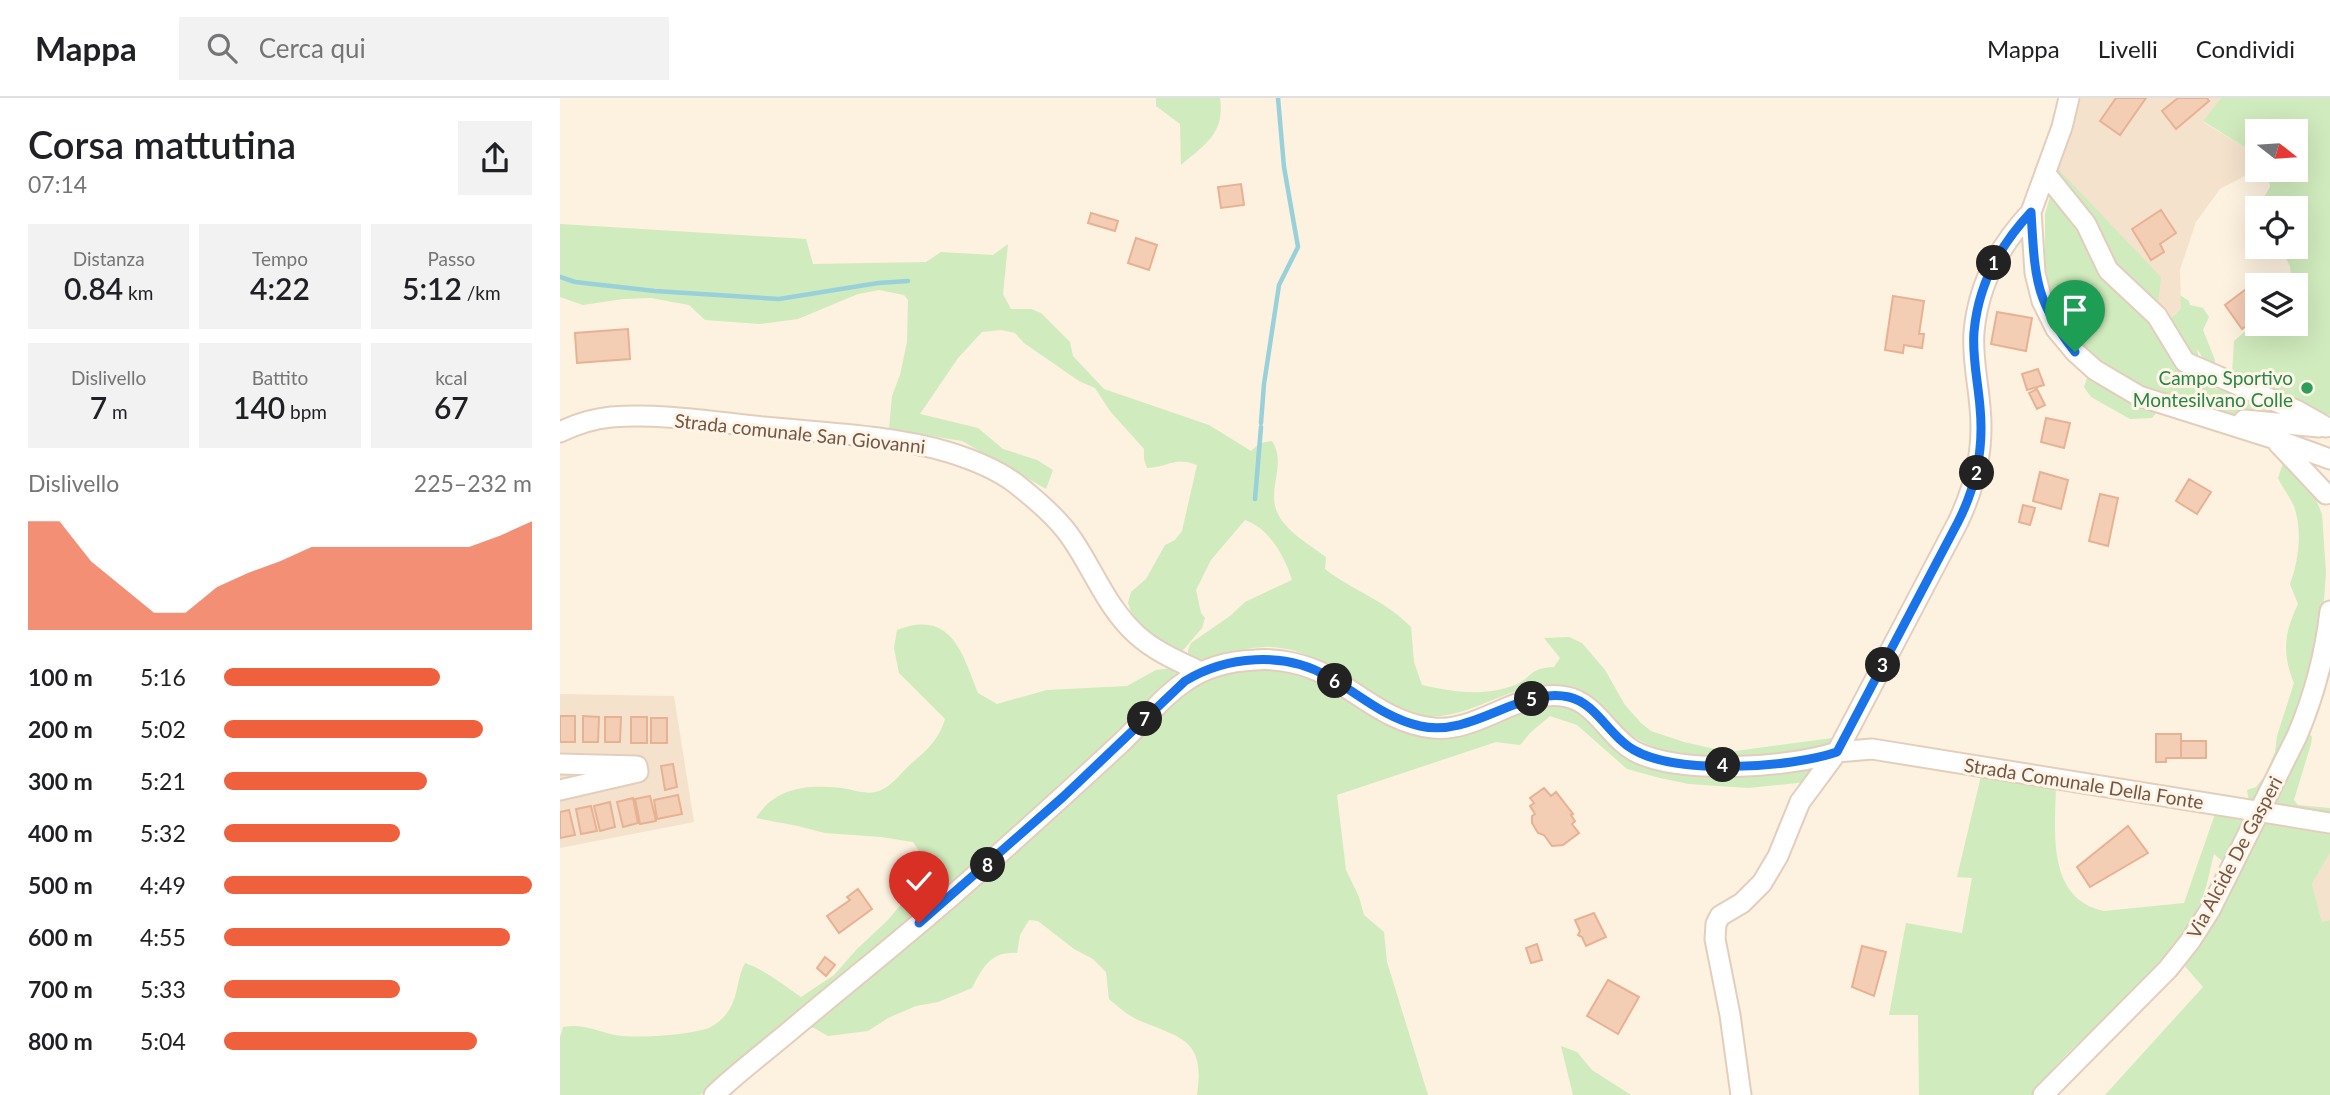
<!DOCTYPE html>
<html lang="it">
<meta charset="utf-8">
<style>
:root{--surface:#fff;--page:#f2f2f2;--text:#202124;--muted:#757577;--line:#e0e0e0;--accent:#ee613c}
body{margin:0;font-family:Lato,sans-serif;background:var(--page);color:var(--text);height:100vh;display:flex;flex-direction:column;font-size:26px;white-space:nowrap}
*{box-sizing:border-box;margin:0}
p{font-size:23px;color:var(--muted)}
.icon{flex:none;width:38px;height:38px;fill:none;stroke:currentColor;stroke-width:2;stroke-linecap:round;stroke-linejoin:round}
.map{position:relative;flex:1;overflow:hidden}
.side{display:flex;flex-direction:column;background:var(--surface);width:560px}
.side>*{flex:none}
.needle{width:46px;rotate:107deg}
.fabs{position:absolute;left:1685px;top:21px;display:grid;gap:14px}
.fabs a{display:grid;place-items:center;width:63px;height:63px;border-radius:0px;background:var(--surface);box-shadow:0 7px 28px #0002;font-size:35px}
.pin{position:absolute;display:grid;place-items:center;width:60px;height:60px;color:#fff;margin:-72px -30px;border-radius:50% 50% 50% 0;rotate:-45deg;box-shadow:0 0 7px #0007}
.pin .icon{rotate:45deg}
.km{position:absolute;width:35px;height:35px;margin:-18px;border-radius:50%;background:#222;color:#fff;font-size:19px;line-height:35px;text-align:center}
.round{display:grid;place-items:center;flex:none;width:74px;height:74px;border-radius:0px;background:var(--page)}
.summary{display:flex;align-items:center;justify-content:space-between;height:119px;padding:0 28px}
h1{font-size:38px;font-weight:600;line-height:52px}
.stats{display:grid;grid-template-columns:repeat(3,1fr);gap:10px;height:119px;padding:7px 28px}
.stats div{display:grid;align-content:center;border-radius:0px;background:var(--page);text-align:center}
.stats b{font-size:30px;font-weight:600}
.stats small{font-size:19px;font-weight:400}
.stats p{font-size:19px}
.chart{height:196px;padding:14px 28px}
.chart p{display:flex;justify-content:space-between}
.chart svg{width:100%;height:126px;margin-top:7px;fill:var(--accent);opacity:.7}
ul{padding:0 28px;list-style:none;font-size:23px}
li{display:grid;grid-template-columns:112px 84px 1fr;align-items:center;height:52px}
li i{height:18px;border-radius:9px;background:var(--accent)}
header{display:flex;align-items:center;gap:42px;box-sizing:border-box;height:98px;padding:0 35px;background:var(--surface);border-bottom:2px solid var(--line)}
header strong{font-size:33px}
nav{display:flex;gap:38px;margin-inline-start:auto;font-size:24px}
.search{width:490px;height:63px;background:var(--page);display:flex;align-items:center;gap:18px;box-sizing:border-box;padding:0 24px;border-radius:0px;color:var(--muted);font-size:26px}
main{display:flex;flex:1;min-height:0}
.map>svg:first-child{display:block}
.residential{fill:#f5e2cd}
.green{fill:#d0ebbd}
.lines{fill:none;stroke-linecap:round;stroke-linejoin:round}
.stream{stroke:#98d1d9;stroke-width:4.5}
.building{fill:#f4cdb5;stroke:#e7b294;stroke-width:2}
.minor-casing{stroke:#e3cebd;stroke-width:23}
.minor{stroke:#fff;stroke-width:19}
.route-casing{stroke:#fff;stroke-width:14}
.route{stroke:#1a73e8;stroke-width:9}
.leisure-dot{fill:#2e9e5b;stroke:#fff5e6;stroke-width:2.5}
.labels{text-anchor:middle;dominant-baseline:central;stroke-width:6;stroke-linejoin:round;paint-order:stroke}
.leisure-label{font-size:19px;fill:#27864d;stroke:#fff5e6;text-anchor:end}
.street-label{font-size:19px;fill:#745546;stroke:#fff5e6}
</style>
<header>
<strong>Mappa</strong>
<div class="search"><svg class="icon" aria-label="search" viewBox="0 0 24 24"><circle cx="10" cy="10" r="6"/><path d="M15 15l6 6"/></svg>Cerca qui</div>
<nav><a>Mappa</a><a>Livelli</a><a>Condividi</a></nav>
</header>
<main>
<section class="side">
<div class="summary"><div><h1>Corsa mattutina</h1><p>07:14</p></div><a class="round"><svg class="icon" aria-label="share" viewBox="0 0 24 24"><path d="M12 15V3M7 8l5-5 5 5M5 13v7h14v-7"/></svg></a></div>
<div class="stats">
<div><p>Distanza</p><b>0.84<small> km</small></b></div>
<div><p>Tempo</p><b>4:22</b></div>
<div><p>Passo</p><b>5:12<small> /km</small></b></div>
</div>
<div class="stats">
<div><p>Dislivello</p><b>7<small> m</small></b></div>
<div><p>Battito</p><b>140<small> bpm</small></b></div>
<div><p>kcal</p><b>67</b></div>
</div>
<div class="chart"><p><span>Dislivello</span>225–232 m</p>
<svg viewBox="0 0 160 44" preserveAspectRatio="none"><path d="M0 44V6L10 6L20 20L30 29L40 38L50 38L60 29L70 24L80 20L90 15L100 15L110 15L120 15L130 15L140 15L150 11L160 6V44z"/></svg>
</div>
<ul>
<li><b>100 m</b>5:16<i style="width:70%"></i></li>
<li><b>200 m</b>5:02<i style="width:84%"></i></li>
<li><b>300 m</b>5:21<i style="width:66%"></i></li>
<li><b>400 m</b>5:32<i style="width:57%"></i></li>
<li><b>500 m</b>4:49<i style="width:100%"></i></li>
<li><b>600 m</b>4:55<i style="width:93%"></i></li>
<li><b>700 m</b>5:33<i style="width:57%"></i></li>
<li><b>800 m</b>5:04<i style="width:82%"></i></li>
</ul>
</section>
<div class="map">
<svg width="1770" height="997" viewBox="0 0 1770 997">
<rect width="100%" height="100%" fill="#fdf1df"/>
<path class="residential" d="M1521 0H1661L1643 24 1697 57 1696 72 1660 91 1636 124 1620 172 1621 210 1611 219 1597 216 1498 71Z
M0 596 114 598 134 724 0 750Z
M1770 755V822L1762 824 1752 786Z"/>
<path class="green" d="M596 0H660C665 36 645 46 621 67L620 26 596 8Z
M1661 0H1770V317L1762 315 1760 322 1599 312 1592 320 1570 321 1531 299 1524 289 1529 274 1512 240 1491 204 1485 165V116L1498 71 1601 179 1597 216 1612 219 1621 210 1620 197 1629 203 1630 207 1643 210 1649 219 1643 232 1655 262V271L1648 268 1637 251 1640 266 1656 291 1671 293 1674 243 1697 223 1698 226H1736V187H1732L1730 168 1720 149H1736V110H1702L1700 106 1710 89 1709 81 1696 72 1697 69 1698 72H1736V33H1698L1697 57 1643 23Z
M0 126 246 141 253 166 366 164 381 154 433 157 448 146 443 196 451 211H471L481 215 510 244 513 258 544 291 649 327 691 353 700 345 712 343C727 366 707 390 717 414 725 433 750 447 766 459L765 471C793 493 825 502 851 529L854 564 862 587C893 594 925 599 955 587 973 579 969 570 994 569L1000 560 984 540 1009 539 1022 545 1045 572 1065 607 1081 625 1091 633 1124 644 1168 654 1280 639 1247 684 1188 690 1129 686 1100 680 1067 671 1017 627 990 618 971 634 960 647 936 644 777 697 786 772 799 799 804 817 824 834 827 864 868 997H637C646 939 619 940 576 921 566 916 557 908 549 901L546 874 533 861 514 851 478 823 469 822 460 837 457 855C431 853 423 869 412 890L378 904 356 908 328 920 308 933 268 938 254 930 234 925 221 926 140 997H0V939L3 929C22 925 36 933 55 937 76 941 125 937 146 931 153 929 163 921 167 915 179 899 176 882 185 865 207 873 222 886 241 899L274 877 297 851 328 822 342 805 363 759 353 744 321 739 265 735 238 728 196 720C216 687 254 686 288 691 296 693 307 696 315 694 331 691 341 674 353 664 367 652 380 640 385 621L339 575 334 550 337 532C391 511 402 554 418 595L437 606 487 592 567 588 596 572 619 569H728L755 580 842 629 993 601 1004 602 1049 637 1119 659C1101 652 1082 646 1067 634 1047 618 1033 597 1008 589 961 575 912 624 864 618 840 615 822 600 802 587 775 569 738 547 704 549 681 550 657 557 636 563L628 561V552L631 545 670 518 685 504 732 482C725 459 709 430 685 422L651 462 636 492 641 515 645 520 642 530 618 558 575 524 568 505 571 494 586 481 605 447 615 442 622 433 637 367C614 358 609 369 587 370L584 361V351L550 313 535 290 519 283 464 245 455 235 441 232 422 234 398 260 360 316 418 330 443 351 477 362 493 372 486 391 402 343 329 331 332 298 340 277 347 244 348 202 344 197 319 192 298 196 238 221 200 226 145 222 129 207 91 200 63 201 23 207 0 199Z
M1724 362 1752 392 1762 416 1766 475 1761 542 1736 620 1752 639 1751 646 1734 702 1738 707 1770 710V755L1752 786 1762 824 1770 822V997H1545L1643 889 1623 866 1678 777 1654 756C1650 770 1648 785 1643 798 1626 844 1587 882 1552 915 1525 940 1493 963 1477 997H1359L1358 917H1329L1346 825 1402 835 1412 780 1397 779 1422 674 1496 687C1495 732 1486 801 1544 813L1624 805 1655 716 1689 705 1687 692 1696 689 1704 679 1715 654 1717 638 1734 585C1722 555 1724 535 1738 506L1730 486C1738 464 1742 438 1736 415 1734 404 1723 391 1718 380Z
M1001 948 1017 954 1032 972 1071 997H1013Z"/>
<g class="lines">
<path class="stream" d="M0 179 15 184 95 193 219 201 318 185 348 183
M701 325 704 286 719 187 738 149 724 69 718 0
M695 401 701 329"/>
</g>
<path class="building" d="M1556 0H1586L1560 37 1540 23Z
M1618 0H1647L1649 3 1616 31 1602 13Z
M681 86 684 107 661 110 658 89Z
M1601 112 1616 135 1600 146 1604 154 1591 162 1572 131Z
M531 115 558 123 555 133 528 125Z
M576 140 597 147 589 172 568 165Z
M1690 188 1698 197V219L1682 231 1665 207Z
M1333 198 1364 203 1359 236H1364L1362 250 1344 247 1343 255 1325 252Z
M1437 214 1472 220 1466 253 1431 246Z
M68 231 70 261 17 265 15 235Z
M1478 271 1484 287 1467 292 1462 276Z
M1477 291 1485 307 1477 311 1469 295Z
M1486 320 1510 325 1504 350 1481 344Z
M1480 374 1508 382 1501 411 1473 403Z
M1629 381 1651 394 1637 416 1616 403Z
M1540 396 1558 400 1548 448 1529 443Z
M1463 407 1475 410 1470 427 1459 424Z
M0 618H15V644H0Z
M23 618 39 619 38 644H23Z
M45 619H61L60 644H45Z
M71 619H87V645H71Z
M91 620H107V645H91Z
M1596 636H1621V660H1606V664H1596Z
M1621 643H1646V660H1621Z
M113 666 117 689 105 692 101 668Z
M984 690 991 698 996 694 1013 716 1011 717 1015 723 1012 726 1019 735 1003 747 992 748 984 737 978 735 972 725V718L975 716 970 708 974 705 970 700Z
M118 697 122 716 97 721 94 702Z
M90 698 96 723 80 726 75 701Z
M73 700 78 725 63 729 57 704Z
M50 704 55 729 40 733 34 708Z
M31 708 37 733 21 736 16 711Z
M9 712 15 737 0 740V714Z
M1568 728 1588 755 1530 789 1517 769Z
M298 791 312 811 279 835 267 818 290 802 287 799Z
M1034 815 1046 839 1026 848 1022 839 1018 837 1020 833 1015 822Z
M977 846 982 862 971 865 966 850Z
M1302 848 1326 854 1314 898 1292 889Z
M265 859 275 867 266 878 257 870Z
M1048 882 1079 899 1058 936 1027 918Z"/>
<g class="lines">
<g class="minor-casing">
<path id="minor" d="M1509 0 1502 29 1471 114 1475 175 1482 203 1496 231 1515 254 1535 272 1579 298 1712 340 1770 361
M1485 75 1526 126 1548 172 1597 218 1625 264 1738 313 1766 329
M1684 322 1759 329
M0 334C16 326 32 321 51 319 101 315 154 324 204 329 264 335 331 337 388 354 411 361 436 371 455 385 475 401 498 420 512 441 534 473 547 510 577 537 596 554 618 563 641 574
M1718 345 1766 396
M0 666 77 668 78 674 0 692
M154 997C178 974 205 954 231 932 294 879 359 828 420 773 468 730 516 687 563 643 584 623 602 599 626 583 646 569 671 563 695 562 719 560 745 566 766 577 801 597 831 626 873 630 919 635 961 589 1007 599 1036 605 1049 639 1074 653 1118 677 1230 670 1277 654L1398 424C1416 386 1424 350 1420 309 1418 284 1412 259 1414 234 1418 188 1440 147 1471 114
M1181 997 1170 917 1155 841 1156 826 1160 818 1182 805 1202 785 1218 758 1240 704 1277 654 1312 651 1770 725
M1483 997 1608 871 1631 842 1650 812 1737 638C1754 598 1765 557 1770 513"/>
</g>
<use href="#minor" class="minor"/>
</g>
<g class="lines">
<g class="route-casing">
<path id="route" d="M359 825 503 699 625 583C666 558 724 553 767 578 798 595 824 620 860 628 913 640 960 588 1009 599 1036 605 1050 639 1074 652 1118 677 1230 670 1277 654L1398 424C1417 387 1424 350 1420 309 1418 284 1412 259 1414 234 1418 188 1440 147 1471 114 1475 178 1474 202 1515 254"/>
</g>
<use href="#route" class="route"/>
</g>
<circle class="leisure-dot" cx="1747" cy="290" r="7"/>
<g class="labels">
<g class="leisure-label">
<text x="1733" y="279">Campo Sportivo<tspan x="1733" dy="22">Montesilvano Colle</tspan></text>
</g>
<g class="street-label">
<text transform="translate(240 335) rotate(6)">Strada comunale San Giovanni</text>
<text transform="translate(1524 685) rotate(9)">Strada Comunale Della Fonte</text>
<text transform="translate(1674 759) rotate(-62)">Via Alcide De Gasperi</text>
</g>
</g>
</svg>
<div class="fabs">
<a><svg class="needle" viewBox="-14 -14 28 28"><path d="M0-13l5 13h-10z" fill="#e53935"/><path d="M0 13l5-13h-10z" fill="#757577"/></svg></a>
<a><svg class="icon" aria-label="locate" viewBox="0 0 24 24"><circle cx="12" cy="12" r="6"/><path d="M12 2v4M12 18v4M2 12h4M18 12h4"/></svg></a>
<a><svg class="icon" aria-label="layers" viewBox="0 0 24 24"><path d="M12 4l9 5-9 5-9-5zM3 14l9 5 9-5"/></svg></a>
</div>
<div class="pin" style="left:1515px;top:254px;background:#1e9e55"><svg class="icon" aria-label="arrive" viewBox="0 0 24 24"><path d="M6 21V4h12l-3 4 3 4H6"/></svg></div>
<div class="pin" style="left:359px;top:825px;background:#d93025"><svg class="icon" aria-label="check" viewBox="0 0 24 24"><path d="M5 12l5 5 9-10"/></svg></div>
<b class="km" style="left:1434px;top:165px">1</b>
<b class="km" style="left:1417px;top:375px">2</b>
<b class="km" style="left:1323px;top:567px">3</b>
<b class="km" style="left:1163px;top:667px">4</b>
<b class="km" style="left:972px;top:601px">5</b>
<b class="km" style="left:775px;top:583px">6</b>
<b class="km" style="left:585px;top:621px">7</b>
<b class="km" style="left:428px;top:767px">8</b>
</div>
</main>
